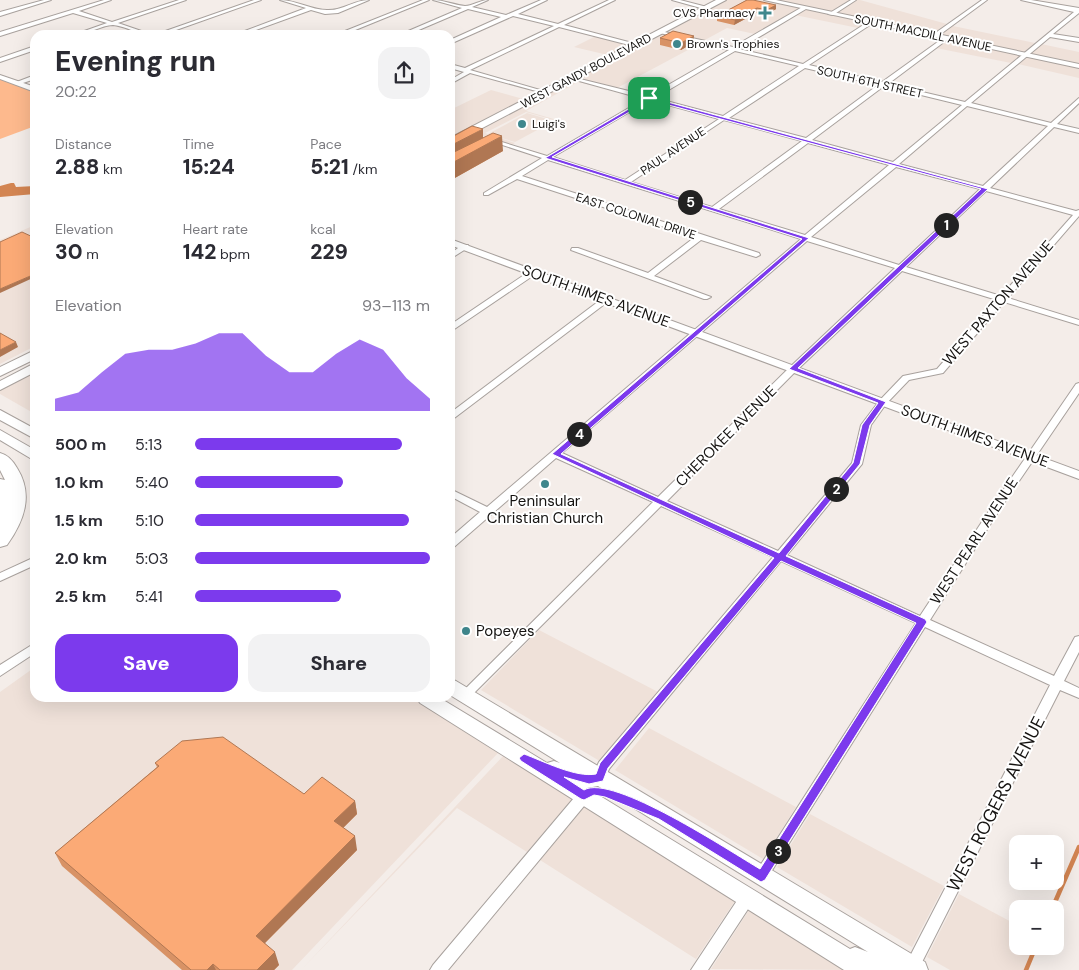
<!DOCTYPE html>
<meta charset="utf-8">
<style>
:root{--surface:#fff;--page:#f2f2f3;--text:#2b2b33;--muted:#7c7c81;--accent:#7c3aed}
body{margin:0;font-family:"DM Sans",sans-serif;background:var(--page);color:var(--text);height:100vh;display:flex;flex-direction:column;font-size:19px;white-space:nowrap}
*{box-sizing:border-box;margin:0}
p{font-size:16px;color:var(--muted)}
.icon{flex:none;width:28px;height:28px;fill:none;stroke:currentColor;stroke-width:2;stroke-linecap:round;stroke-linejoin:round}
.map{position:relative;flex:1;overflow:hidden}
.side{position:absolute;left:30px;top:30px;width:425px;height:672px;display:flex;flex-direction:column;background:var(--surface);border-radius:15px;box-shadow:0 5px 20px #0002}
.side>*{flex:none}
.fabs{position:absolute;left:1009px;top:835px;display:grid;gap:10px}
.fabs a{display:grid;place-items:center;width:55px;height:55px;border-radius:10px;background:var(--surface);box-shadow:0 5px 20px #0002;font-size:25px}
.pin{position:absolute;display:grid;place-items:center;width:42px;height:42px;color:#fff;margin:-21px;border-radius:10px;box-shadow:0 2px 8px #0006}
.km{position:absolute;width:25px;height:25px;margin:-12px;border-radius:50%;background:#222;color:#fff;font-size:14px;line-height:25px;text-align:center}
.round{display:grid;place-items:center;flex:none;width:52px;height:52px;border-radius:15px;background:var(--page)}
.head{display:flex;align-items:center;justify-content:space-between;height:85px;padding:0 25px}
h1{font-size:28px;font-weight:800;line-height:38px}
.metrics{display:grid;grid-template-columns:repeat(3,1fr);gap:8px;height:85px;padding:5px 25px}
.metrics div{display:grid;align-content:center}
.metrics b{font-size:21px;font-weight:800}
.metrics small{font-size:14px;font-weight:400}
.metrics p{font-size:14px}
.chart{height:140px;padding:10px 25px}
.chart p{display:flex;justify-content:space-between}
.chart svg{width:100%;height:90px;margin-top:5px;fill:var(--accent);opacity:.7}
.cta{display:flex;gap:10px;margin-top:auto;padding:10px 25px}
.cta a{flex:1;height:58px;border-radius:15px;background:var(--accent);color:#fff;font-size:20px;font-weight:800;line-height:58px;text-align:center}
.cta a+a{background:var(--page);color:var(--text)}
ul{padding:0 25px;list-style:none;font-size:16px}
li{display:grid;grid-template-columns:80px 60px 1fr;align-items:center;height:38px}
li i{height:12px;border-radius:6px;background:var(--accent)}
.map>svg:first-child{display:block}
.built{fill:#efe1d9}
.green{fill:#fdb98d}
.water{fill:#d38552}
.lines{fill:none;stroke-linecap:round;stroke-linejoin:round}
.stream{stroke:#d38552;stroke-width:4.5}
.minor-casing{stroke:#a8a19d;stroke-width:2}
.tertiary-casing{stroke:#a8a19d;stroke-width:2}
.secondary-casing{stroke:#a8a19d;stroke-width:2}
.motorway-casing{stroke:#a8a19d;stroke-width:2}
.minor{fill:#fff;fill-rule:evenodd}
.tertiary{fill:#fff;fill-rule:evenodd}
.secondary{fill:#fff;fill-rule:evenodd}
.motorway{fill:#fff;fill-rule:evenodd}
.wall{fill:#d89265}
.shaded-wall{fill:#b07753}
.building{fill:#fbaa76;stroke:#b07753}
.route{fill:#7c3aed;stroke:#fff;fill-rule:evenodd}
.poi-dot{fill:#3f878d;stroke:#fff;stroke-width:2}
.labels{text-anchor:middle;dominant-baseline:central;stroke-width:4;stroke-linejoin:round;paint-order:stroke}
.far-poi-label{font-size:12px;fill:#151311;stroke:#fff;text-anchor:start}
.far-street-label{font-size:12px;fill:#151311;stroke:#fff}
.street-label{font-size:15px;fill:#151311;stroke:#fff}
.poi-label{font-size:15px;fill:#151311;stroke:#fff}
.near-street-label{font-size:18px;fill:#151311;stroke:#fff}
</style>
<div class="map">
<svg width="1079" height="970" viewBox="0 0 1079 970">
<rect width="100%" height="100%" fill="#f4ede9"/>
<path class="built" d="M726 0H763L800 8 755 34 727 28 703 41 665 32Z
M771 0H850L830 12Z
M857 0H860L947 24 934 34 835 13Z
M805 9 868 22 858 28 795 15Z
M953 26 1035 43 1023 53 939 35Z
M663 33 701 43 617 88 578 78Z
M596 36 633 45 612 56 574 47Z
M948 39 1021 55 1011 63 936 48Z
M1041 44 1079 52V65L1029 54Z
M1027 56 1079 67V78L1018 64Z
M575 80 613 90 578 82 526 111 557 120V121L526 112 485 133 515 143 512 145 472 133Z
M491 90 527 100 450 139V110Z
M527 113 554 121 515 142 488 134Z
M35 225V346L0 364V240Z
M35 371V414L0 394V390Z
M539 630 660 693 603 763 481 690Z
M35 667V698H412L498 753 292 970H0V692Z
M649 728 796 807 763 859 615 770Z
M504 755 575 796 527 852 457 808 301 970Z
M587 804 737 898 696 959 540 860Z
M810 814 944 886 912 947 777 867Z
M959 894 1017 925 1018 946H1035L1026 970H950L927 957Z
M751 907 850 970 711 969Z"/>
<path class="green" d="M0 79 35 92V126L0 139Z"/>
<path class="water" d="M11 183H14L16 187 35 186V194L0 197V186Z"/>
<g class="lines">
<path class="stream" d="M1052 909 1079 847
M1026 970 1036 946"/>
<g class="minor-casing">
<path id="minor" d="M44 0H51L0 16V12Z
M104 0H111L79 11 112 22 179 0H186L118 23 153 35C138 35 126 26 113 25 102 25 87 35 73 35L107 23 73 13 0 36V32Z
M254 0H261L162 35H154Z
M280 0C296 0 311 10 327 10 342 11 354 0 369 0L338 13 325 14 311 10 242 35H234L306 8Z
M423 0H429L343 35H335Z
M433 0C444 0 454 5 465 6 473 6 480 0 488 0L472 7 506 15 541 0H547L518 14 558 24 609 0H615L564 25 640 45 637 47 559 27 470 70 547 92V94L470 73 450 84V80L464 72 450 68V64L465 68 554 26 513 16 450 44V40L501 17 468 9 407 35H399L462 8Z
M672 0H680L711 8 708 10Z
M851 0H856L833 15 828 14Z
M982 0H987L938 36H934V34Z
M1021 0H1031L1079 8V13L1053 34 1079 38V42L1050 37 971 103 1051 123 1079 98V103L1057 124 1079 129V133L1054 127 990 188 1076 211 1079 210V216L1008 298 1079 320V325L1004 302 943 373 909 380 886 404 871 425 862 464 787 555 920 616 993 505 1076 384 1079 383V393L1000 509 930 620 1054 676 1075 637 1079 636V652L1064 681 1079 688V698L1060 690 918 970H906L904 967 907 962 1050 685 925 627 766 880 761 882 756 880 754 876 756 872 916 623 781 561 609 769 604 781 599 782 594 781 592 777 599 762 773 557 661 506 469 698 465 700 461 698 459 695 653 502 556 458 454 547 450 548V538L480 512 450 496V489L487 507 801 239 548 160 522 176 759 253 760 255 756 257 701 240 654 276 711 297 707 299H704L571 250 572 248H578L648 273 695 237 517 179 488 195H484V193L542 158 487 140 492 139 547 156 644 99 572 79V77L649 96 729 50 660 33V31L733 47 804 6 806 9 739 49 803 64 871 20 873 23 809 65 882 82 946 36 948 37V39L888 84 965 102 1074 12ZM735 51 799 66 723 116 655 98ZM805 68 878 85 806 138 729 118ZM884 86 962 105 893 162 812 140ZM650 100 719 119 625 180 553 157ZM967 106 1048 126 983 186 899 164ZM724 120 802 141 712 207 631 182ZM808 143 889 165 805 235 719 209ZM896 167 980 189 899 265 811 237ZM986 191 1073 215 1001 296 906 267ZM807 241 895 268 790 367 658 497 562 453ZM902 271 997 300 937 369 903 376 880 400 861 425 852 463 778 551 667 501 796 371Z
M35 46V50L0 62V58Z
M35 75V79L17 85 14 83Z
M462 245H468L469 247 450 259V254Z
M530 271H536L537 273 450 332V325Z
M603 298H609L610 300 453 419 450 420V413Z
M35 557V565L0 581V573Z
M35 643V653L0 676V665Z
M584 790 589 792 591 796 589 800 448 970H430L433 965 579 792Z
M747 891 752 893 754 898 752 903 708 970H691L742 893Z"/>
</g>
<g class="tertiary-casing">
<path id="tertiary" d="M764 0H776L1079 64V68Z
M0 75 35 87V92L0 79Z
M450 239 1079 471V479L450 245Z"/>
</g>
<g class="secondary-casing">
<path id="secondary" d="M716 0H726L450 145V138Z
M35 350V359L0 376V367Z
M35 363V372L0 390V381Z
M0 410 35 429V439L0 420Z
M0 430 35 450V461L0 440Z
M450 679 456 681 925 962 928 970H844L420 703 417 698H440L547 763 554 761 560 763 450 695ZM598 786 868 952 855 947 850 949 587 788Z"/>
</g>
<g class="motorway-casing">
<path id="motorway" d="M0 453C8 455 13 461 17 468 34 495 24 521 7 545L0 547V479L5 480 0 470Z"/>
</g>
<use href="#minor" class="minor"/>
<use href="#tertiary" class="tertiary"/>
<use href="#secondary" class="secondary"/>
<use href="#motorway" class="motorway"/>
</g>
<path class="wall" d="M747 0 776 9 766 15 756 13 734 25 717 21V16Z
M660 38 693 43 681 50 660 45Z
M450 138H483L503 151 453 179 450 178Z
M155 763 304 794 355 801 357 814 343 828 357 850 265 943 279 965 274 970H182L62 866 55 853 157 767Z"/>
<path class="shaded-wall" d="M776 5V9L766 15 767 10Z
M757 8 756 13 734 25 735 20Z
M694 36 693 43 681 50V43Z
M483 129V145L450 162V146Z
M502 136 503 151 453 179 452 163Z
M35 274V277L0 293V289Z
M16 342 18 347 0 357V350Z
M355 801 357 814 337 834 334 821Z
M355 836 357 850 260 948 256 936Z
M275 952 279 965 274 970H257Z
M213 964 216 970H207Z"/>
<path class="building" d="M747 0H753L776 5 767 10 757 8 735 20 717 16Z
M673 31 694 36 681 43 660 38Z
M472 126 483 129 450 146V138Z
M493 133 502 136 452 163 450 162V154Z
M22 232 35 238V274L0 289V242Z
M0 333 16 342 0 350Z
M223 737 304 794 322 777 355 801 334 821 355 836 256 936 275 952 257 970H220L213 964 207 970H191L55 853 159 766 155 763 182 741Z"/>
<path class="route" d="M649 97 988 189 798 368 886 402 870 425 860 464 786 556 925 619 927 622 765 880 761 882 659 819 605 797 594 795 584 800 581 799 521 761 519 758 524 754C543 761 576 778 596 774L600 763 774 558 552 454 802 239 545 158ZM650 100 981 189 789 369 878 403 862 425 853 463 779 553 561 454 809 238 552 157ZM781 561 916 623 760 869C731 852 612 773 584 790L564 777 589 784 603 781 608 768Z"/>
<g class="poi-dot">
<path d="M762.5 5.5h5v5h5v5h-5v5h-5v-5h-5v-5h5z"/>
<circle cx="677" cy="44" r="5"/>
<circle cx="522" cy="124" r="5"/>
<circle cx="545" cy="484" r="5"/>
<circle cx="466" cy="631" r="5"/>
</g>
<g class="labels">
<g class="far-poi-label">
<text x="755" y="13" text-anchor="end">CVS Pharmacy</text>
<text x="687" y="44">Brown's Trophies</text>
<text x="532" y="124">Luigi's</text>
</g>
<g class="far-street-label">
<text transform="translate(923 33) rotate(12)">SOUTH MACDILL AVENUE</text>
<text transform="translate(586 71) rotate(-28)">WEST GANDY BOULEVARD</text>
<text transform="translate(870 82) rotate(13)">SOUTH 6TH STREET</text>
<text transform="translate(673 151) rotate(-34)">PAUL AVENUE</text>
<text transform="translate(636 216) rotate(18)">EAST COLONIAL DRIVE</text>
</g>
<g class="street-label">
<text transform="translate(596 296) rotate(20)">SOUTH HIMES AVENUE</text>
<text transform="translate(998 303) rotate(-49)">WEST PAXTON AVENUE</text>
<text transform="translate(726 436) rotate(-45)">CHEROKEE AVENUE</text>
<text transform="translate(975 436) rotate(20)">SOUTH HIMES AVENUE</text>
<text transform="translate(974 541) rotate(-57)">WEST PEARL AVENUE</text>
</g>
<g class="poi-label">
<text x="545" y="501">Peninsular<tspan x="545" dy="17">Christian Church</tspan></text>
<text x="476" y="631" text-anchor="start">Popeyes</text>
</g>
<g class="near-street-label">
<text transform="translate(996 804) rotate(-63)">WEST ROGERS AVENUE</text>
</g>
</g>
</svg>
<div class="fabs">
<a>+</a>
<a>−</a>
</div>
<div class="pin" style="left:649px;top:98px;background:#1e9e55"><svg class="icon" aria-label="arrive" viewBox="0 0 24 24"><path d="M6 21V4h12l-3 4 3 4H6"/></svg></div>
<b class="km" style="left:946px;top:225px">1</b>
<b class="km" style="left:836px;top:489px">2</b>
<b class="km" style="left:778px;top:851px">3</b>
<b class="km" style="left:579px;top:434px">4</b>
<b class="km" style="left:690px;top:202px">5</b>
<section class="side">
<div class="head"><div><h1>Evening run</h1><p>20:22</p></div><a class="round"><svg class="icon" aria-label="share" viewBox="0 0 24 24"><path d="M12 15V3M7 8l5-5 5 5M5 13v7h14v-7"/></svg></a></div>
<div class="metrics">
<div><p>Distance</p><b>2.88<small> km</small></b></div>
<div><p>Time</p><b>15:24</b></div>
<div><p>Pace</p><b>5:21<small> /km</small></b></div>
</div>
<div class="metrics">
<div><p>Elevation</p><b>30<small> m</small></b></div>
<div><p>Heart rate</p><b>142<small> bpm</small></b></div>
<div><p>kcal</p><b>229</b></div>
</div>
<div class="chart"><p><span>Elevation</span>93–113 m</p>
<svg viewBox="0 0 160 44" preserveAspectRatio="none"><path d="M0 44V38L10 35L20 25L30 16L40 14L50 14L60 11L70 6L80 6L90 17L100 25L110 25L120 16L130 9L140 14L150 28L160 38V44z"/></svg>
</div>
<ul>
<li><b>500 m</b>5:13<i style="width:88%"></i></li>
<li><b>1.0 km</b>5:40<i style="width:63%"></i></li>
<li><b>1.5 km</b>5:10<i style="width:91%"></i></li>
<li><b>2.0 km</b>5:03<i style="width:100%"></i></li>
<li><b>2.5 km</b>5:41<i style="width:62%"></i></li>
</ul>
<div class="cta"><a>Save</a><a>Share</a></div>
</section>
</div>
